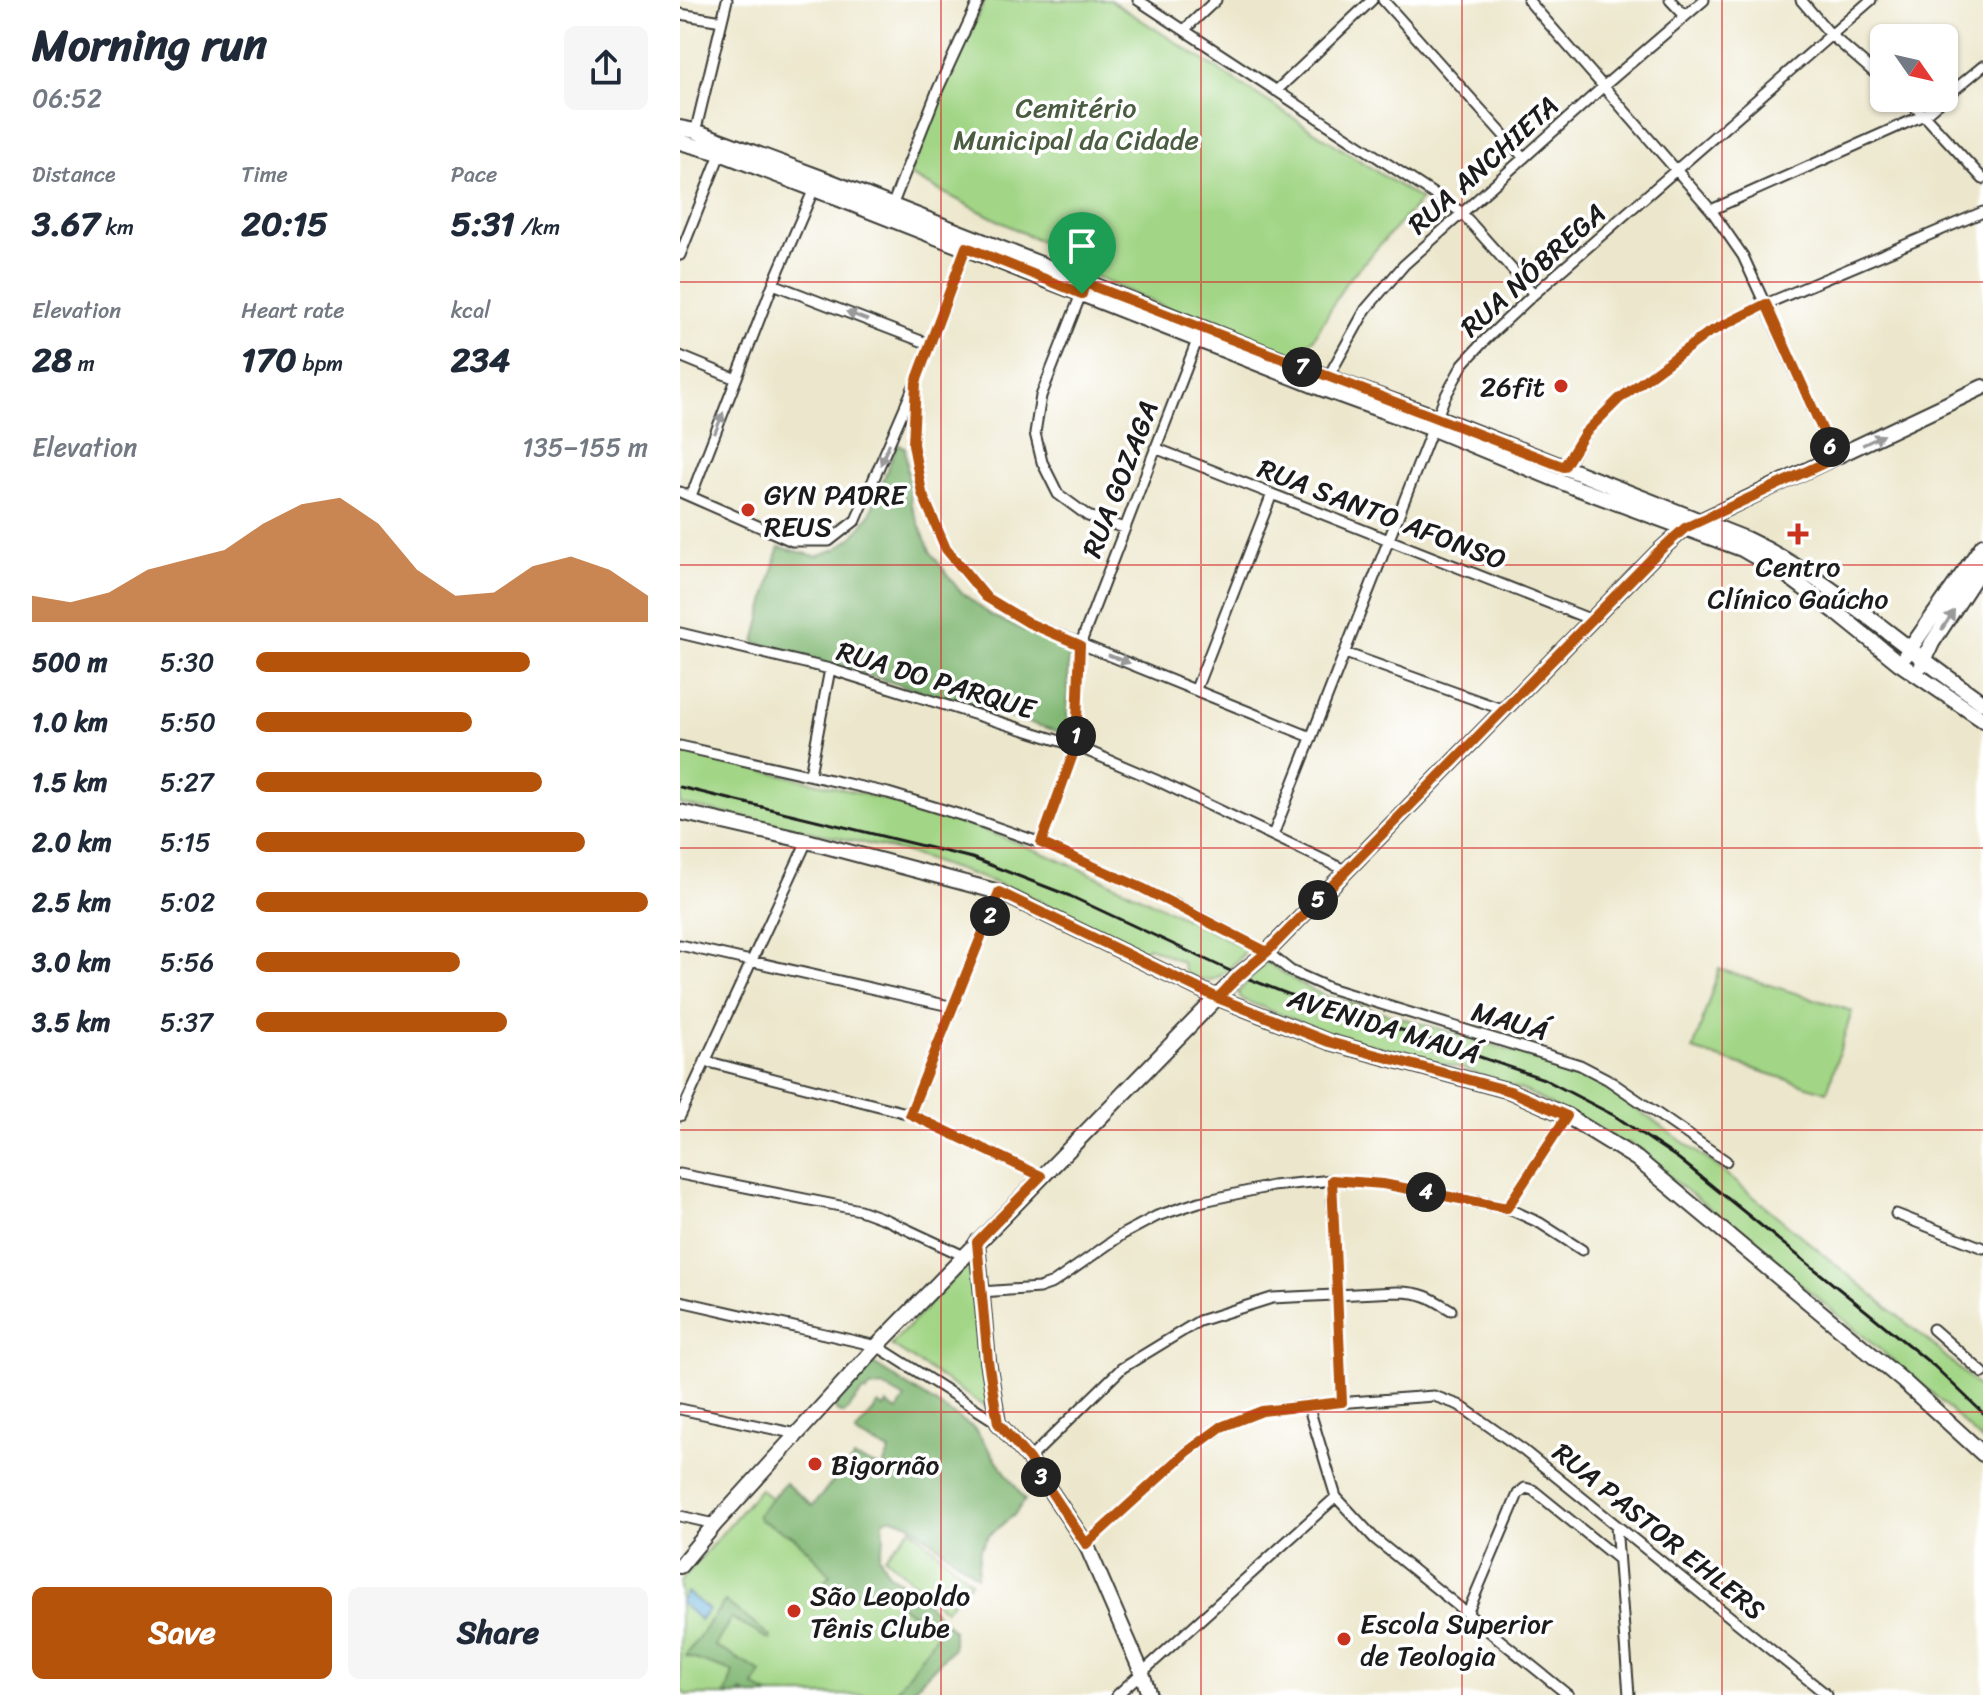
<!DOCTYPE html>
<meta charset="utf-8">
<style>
:root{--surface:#fff;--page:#f6f6f7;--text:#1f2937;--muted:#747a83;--accent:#b45309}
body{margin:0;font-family:Sriracha,sans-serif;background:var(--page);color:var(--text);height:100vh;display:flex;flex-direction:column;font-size:30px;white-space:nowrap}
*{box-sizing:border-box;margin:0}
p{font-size:26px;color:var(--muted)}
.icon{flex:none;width:44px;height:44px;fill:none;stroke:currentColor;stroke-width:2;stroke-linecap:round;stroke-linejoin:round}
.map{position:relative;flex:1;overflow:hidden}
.details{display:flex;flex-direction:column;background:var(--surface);width:680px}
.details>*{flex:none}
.needle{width:52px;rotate:124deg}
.buttons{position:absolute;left:1190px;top:24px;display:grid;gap:16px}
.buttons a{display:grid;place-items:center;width:88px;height:88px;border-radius:12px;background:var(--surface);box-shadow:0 2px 6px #0004;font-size:40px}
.pin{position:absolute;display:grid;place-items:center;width:68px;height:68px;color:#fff;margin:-82px -34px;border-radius:50% 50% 50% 0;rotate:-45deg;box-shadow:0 0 8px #0007}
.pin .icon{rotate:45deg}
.km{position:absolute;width:40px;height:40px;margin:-20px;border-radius:50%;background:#222;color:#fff;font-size:22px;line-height:40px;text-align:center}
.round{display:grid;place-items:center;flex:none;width:84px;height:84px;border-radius:12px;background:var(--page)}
.overview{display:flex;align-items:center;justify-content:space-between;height:136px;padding:0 32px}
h1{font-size:44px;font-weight:800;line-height:60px}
.metrics{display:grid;grid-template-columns:repeat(3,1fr);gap:12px;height:136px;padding:8px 32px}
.metrics div{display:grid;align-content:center}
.metrics b{font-size:34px;font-weight:800}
.metrics small{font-size:22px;font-weight:400}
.metrics p{font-size:22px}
.chart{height:224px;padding:16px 32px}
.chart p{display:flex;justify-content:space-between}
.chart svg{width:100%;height:144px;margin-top:8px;fill:var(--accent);opacity:.7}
.button{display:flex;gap:16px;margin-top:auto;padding:16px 32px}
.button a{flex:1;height:92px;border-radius:12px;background:var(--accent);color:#fff;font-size:32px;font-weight:800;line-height:92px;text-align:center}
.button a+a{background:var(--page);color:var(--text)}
ul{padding:0 32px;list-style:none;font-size:26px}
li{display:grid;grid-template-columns:128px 96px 1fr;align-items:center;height:60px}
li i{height:20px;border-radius:10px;background:var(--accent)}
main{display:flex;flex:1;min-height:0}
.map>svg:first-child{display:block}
.green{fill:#a2d686;stroke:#5f7951;stroke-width:2}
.forest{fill:#81b773;stroke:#4e6a48;stroke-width:2}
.water{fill:#62b0dc;stroke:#3f667c;stroke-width:2}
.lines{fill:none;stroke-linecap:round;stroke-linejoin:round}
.street-casing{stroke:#3b3a36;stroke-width:13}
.secondary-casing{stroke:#3b3a36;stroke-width:18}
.primary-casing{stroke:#3b3a36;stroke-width:18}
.street{stroke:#fff;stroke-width:9}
.secondary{stroke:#fff;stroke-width:14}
.primary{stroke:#fff;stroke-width:14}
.rail{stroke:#1c1c1c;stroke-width:3}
.oneway{fill:#999}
.route-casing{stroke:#fff;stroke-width:16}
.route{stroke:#b45309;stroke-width:10}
.grid{fill:none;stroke:#d62828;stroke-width:2;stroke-opacity:0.55}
.poi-dot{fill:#c8321e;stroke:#fff;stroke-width:3}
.labels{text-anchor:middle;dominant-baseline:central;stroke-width:7;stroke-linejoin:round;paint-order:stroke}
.park-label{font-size:28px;fill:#4b5d41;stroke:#fff}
.street-label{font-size:28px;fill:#1c1c1c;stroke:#fff}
.poi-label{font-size:28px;fill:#1c1c1c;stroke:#fff;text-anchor:start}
</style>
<main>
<section class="details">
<div class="overview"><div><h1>Morning run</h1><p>06:52</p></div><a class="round"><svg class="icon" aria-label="share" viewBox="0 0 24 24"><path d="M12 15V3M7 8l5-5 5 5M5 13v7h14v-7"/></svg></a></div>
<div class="metrics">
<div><p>Distance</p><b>3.67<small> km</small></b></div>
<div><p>Time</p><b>20:15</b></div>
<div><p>Pace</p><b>5:31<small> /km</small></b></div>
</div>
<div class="metrics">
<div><p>Elevation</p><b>28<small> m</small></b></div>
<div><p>Heart rate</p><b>170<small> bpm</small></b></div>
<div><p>kcal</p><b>234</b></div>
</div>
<div class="chart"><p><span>Elevation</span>135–155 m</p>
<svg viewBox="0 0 160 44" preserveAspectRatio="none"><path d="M0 44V36L10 38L20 35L30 28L40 25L50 22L60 14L70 8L80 6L90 14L100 28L110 36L120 35L130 27L140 24L150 28L160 36V44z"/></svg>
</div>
<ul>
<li><b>500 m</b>5:30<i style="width:70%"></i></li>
<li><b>1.0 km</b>5:50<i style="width:55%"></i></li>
<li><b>1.5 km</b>5:27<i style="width:73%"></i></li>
<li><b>2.0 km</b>5:15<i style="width:84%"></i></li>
<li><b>2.5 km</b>5:02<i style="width:100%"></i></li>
<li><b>3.0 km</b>5:56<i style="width:52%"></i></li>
<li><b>3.5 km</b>5:37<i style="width:64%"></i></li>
</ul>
<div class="button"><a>Save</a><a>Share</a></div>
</section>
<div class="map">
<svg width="1303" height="1695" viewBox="0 0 1303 1695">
<rect width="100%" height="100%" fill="#fff"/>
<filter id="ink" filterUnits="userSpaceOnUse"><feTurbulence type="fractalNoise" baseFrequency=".0125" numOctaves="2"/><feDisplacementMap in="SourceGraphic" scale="16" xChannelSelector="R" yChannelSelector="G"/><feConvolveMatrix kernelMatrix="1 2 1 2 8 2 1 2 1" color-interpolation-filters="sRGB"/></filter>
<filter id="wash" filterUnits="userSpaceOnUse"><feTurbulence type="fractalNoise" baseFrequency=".006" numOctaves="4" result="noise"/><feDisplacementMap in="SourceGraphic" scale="32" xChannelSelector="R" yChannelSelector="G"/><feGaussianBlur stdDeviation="1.8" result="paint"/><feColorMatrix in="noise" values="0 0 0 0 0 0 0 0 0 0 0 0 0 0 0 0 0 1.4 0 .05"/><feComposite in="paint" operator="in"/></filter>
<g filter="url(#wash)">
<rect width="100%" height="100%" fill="#ece7cc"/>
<path class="green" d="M305 0H430L741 200 666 282 633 340 620 346 614 357 519 322 381 262 384 252 339 231 229 175 262 94Z
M0 753C99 774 199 794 295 827 388 860 478 904 566 949 563 955 559 959 554 964 535 982 529 985 505 973L502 962 469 947 458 953 348 895 299 877 221 851 0 804Z
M586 962 624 986 643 995 794 1039 868 1063 909 1079 937 1095 1034 1164 1252 1344 1303 1391V1442L1253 1394 1023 1203 982 1172 980 1166 950 1143 942 1144 847 1092 784 1069 651 1034 561 999 558 992Z
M1039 969 1172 1011 1147 1092 1013 1050Z
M288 1263 309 1409 211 1345Z
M80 1489 273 1648 227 1695H7L0 1691V1582Z
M231 1528 291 1581 265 1610 205 1557Z"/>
<path class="forest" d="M217 444 225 447 231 505 250 551 279 590 310 615 389 651 387 734 75 642 99 547 136 556 156 549 174 536 190 514Z
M192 1363 294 1428 345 1500 334 1515 309 1535 300 1549 297 1576 230 1524 210 1517 203 1521 204 1540 199 1556 209 1574 238 1594 273 1630V1648L227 1695H213L257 1634 200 1588 164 1594 138 1588 150 1575 128 1550 111 1535 80 1520 77 1515 105 1483 132 1506 174 1458 202 1468 210 1451 177 1435 176 1432 199 1404 204 1408 207 1404 217 1411 225 1399 203 1386 190 1388 186 1393 183 1391 164 1414 156 1411 155 1406Z
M45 1601 91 1637 90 1640 51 1618 35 1646 81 1672 74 1686 90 1695H68L62 1692 59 1695H46L53 1672 5 1656Z"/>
<path class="water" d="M7 1592 29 1610 20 1620 0 1602Z"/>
</g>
<g filter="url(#ink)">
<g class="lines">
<g class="street-casing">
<path id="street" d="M458 0 781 212 854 294
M703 0 844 158
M848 0 1031 210 1063 256 1155 458
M990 0 1005 16
M1121 0 1151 35 1204 81
M0 14 42 21
M504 30 536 0
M596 91 692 0
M1224 98 1244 115 1303 179
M15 133 47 0
M1031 210 1244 115 1303 66
M210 211 258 89 299 0
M288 244 236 382 233 444 242 493 266 549 306 597 349 623 631 737
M0 255 42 149
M93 284 249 344
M403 289 361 396 355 433 362 462 378 494 408 516 444 528
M0 356 56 379
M646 381 686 309 724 265 924 86 1024 0
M475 448 912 620
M884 470 905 433 939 399 1028 333 1086 304 1303 212
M0 492 112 541H149L176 520 233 388
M11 496 93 284 136 184
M0 633 150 669 396 746 478 781 667 871
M665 653 824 710
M516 689 592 494
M0 746 208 793 284 816 361 843 462 888 528 921 587 952 611 971 649 988 900 1065 927 1079 1046 1161
M130 774 150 669
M593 835 764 399 783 364 806 339 854 294 1191 0
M361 843 396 746 400 645 518 338
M0 945 274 1007
M25 1061 230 1114 361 1176
M230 1114 319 892
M0 1116 127 841
M0 1174 180 1210 207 1220 284 1256
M652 1180 662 1402
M827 1208 887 1116
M1216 1214 1303 1248
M301 1292 359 1288 373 1283 443 1234 477 1216 519 1202 592 1186 652 1180 703 1184 827 1208 860 1223 902 1250
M0 1301 197 1346 318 1423
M1253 1329 1303 1373
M628 1405 656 1497 695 1539 888 1695
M0 1409 117 1434
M349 1459 442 1368 519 1321 592 1298 717 1292C742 1292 750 1297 771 1310
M0 1516 35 1524
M936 1525 949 1695
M406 1544 507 1452 541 1427 582 1411 628 1405 754 1396 779 1405 843 1450 1147 1695
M787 1614 838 1494 845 1488 853 1490 938 1559
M437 1695 656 1497"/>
</g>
<g class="secondary-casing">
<path id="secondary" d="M0 128 15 131 139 177 663 383 757 417 1066 539C1126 567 1177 608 1229 648 1253 667 1278 685 1303 703
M0 142 40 153 134 189 643 389 753 429 894 487 1062 549 1105 574 1156 612 1219 663 1303 720
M1225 656 1303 545
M1242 665 1252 643 1303 565
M297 1242 308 1361 318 1423 349 1459 406 1544 462 1673 469 1695
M0 1566 35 1524 197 1346 559 975 587 952 977 553 1005 528 1303 387"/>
</g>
<g class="primary-casing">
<path id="primary" d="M0 812 127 841 319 892 538 998 649 1042 830 1091 887 1116 957 1159 1222 1380 1303 1454"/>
</g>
<use href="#street" class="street"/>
<use href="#secondary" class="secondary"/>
<use href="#primary" class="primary"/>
<path class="rail" d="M0 787 292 858 390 896 559 975 631 1003 710 1026 864 1079 935 1116 999 1159 1254 1366 1303 1413"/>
</g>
<defs><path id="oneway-solid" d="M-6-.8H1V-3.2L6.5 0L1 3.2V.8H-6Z" transform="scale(2)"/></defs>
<g class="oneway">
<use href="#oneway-solid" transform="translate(177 316) rotate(-159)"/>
<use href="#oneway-solid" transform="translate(39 423) rotate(-68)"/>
<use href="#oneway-solid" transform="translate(1193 440) rotate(-26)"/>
<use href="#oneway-solid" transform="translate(205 454) rotate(113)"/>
<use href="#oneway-solid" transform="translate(1268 620) rotate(-57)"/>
<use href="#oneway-solid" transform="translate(439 659) rotate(21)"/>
</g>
</g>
<g class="lines" filter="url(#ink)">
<g class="route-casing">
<path id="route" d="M402 294 286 247 236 382 233 444 242 493 266 549 306 597 349 623 400 645 396 746 361 843 462 888 587 952 559 975 538 998 319 892 230 1114 361 1176 297 1242 308 1361 318 1423 349 1459 406 1544 507 1452 541 1427 582 1411 662 1402 652 1180 703 1184 827 1208 887 1116 830 1091 649 1042 538 998C553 981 569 967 587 952L977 553 1005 528 1155 458 1086 304 1028 333 939 399 905 433 884 467 405 283 402 294"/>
</g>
<use href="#route" class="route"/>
</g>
<path class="grid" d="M261 0V1695M521 0V1695M782 0V1695M1042 0V1695M0 282H1303M0 565H1303M0 848H1303M0 1130H1303M0 1412H1303"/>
<g class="poi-dot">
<circle cx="881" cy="386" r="8"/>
<circle cx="68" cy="510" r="8"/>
<path d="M1114 522h8v8h8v8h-8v8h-8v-8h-8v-8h8z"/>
<circle cx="135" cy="1464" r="8"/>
<circle cx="114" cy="1611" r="8"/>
<circle cx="664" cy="1639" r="8"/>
</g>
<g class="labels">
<g class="park-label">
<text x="396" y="107">Cemitério<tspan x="396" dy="32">Municipal da Cidade</tspan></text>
</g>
<g class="street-label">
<text transform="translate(803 165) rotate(-42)">RUA ANCHIETA</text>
<text transform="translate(853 270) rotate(-42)">RUA NÓBREGA</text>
<text transform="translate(440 479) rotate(-69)">RUA GOZAGA</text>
<text transform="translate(702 514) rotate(21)">RUA SANTO AFONSO</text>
<text transform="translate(256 680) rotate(17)">RUA DO PARQUE</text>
<text transform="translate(830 1021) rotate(16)">MAUÁ</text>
<text transform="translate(704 1026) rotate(17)">AVENIDA MAUÁ</text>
<text transform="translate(979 1531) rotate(39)">RUA PASTOR EHLERS</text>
</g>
<g class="poi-label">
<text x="865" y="386" text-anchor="end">26fit</text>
<text x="84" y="494">GYN PADRE<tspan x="84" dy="32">REUS</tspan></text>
<text x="1118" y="566" text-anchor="middle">Centro<tspan x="1118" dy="32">Clínico Gaúcho</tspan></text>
<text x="151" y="1464">Bigornão</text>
<text x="130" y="1595">São Leopoldo<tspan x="130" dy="32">Tênis Clube</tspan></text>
<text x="680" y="1623">Escola Superior<tspan x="680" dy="32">de Teologia</tspan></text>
</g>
</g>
</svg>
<div class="buttons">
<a><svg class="needle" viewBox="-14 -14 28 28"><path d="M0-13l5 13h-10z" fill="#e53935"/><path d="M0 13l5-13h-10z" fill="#747a83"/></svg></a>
</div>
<div class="pin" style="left:402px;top:294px;background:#1e9e55"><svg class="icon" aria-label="arrive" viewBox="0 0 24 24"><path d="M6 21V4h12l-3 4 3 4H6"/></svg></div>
<b class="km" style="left:396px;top:736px">1</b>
<b class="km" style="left:310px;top:916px">2</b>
<b class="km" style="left:361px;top:1477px">3</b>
<b class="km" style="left:746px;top:1192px">4</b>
<b class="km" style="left:638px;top:900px">5</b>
<b class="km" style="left:1150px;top:447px">6</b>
<b class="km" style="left:622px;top:367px">7</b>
</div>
</main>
